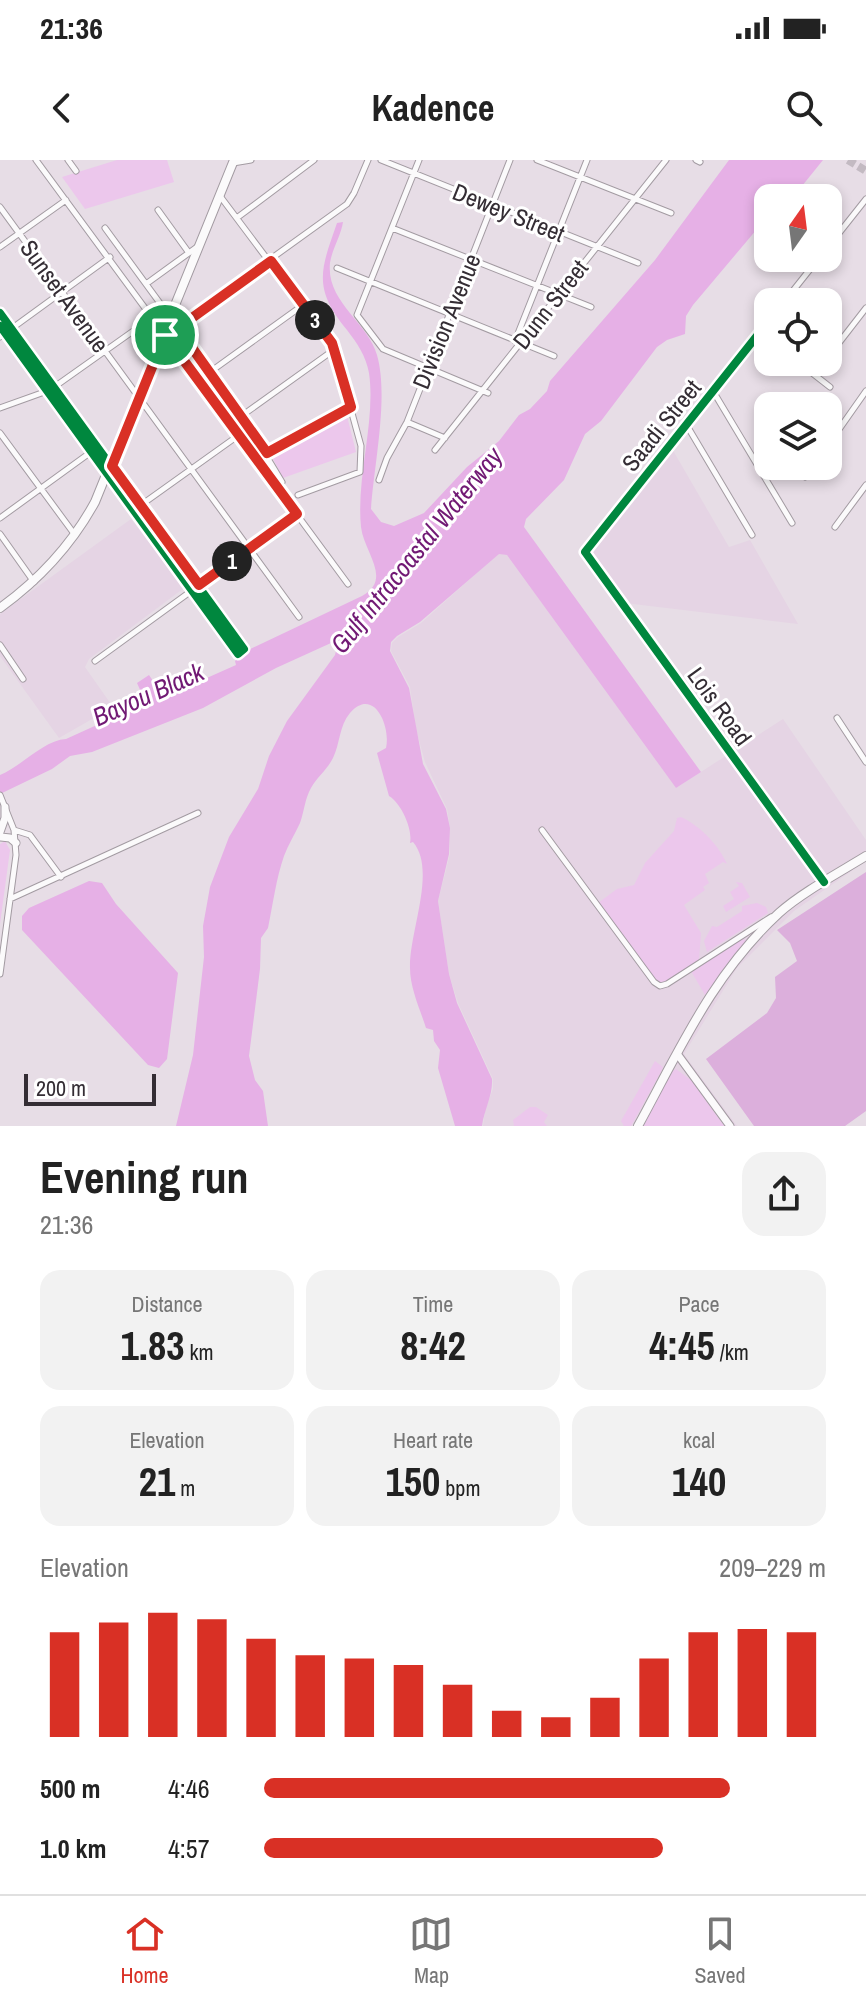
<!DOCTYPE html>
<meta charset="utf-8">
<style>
:root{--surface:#fff;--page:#f2f2f2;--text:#222;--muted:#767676;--line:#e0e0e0;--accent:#d93025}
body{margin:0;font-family:"Archivo Narrow",sans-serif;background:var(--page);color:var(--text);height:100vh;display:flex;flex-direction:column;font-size:30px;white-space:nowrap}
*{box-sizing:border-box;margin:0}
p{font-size:26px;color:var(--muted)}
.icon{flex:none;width:44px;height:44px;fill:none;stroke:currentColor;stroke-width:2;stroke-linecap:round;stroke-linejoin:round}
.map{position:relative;height:966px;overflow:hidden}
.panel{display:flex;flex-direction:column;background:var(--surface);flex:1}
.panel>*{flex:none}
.needle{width:52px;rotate:14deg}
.buttons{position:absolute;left:754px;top:24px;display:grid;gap:16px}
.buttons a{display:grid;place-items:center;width:88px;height:88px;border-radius:16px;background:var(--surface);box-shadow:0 4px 12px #0003;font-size:40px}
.scale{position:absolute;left:24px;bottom:20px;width:132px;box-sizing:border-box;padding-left:8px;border:4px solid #342d34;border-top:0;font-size:22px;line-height:28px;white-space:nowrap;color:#342d34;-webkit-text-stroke:6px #fff;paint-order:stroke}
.pin{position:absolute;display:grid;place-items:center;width:68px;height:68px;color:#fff;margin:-34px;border:4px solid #fff;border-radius:50%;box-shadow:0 2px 8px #0007}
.km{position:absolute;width:40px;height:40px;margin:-20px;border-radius:50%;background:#222;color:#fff;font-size:22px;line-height:40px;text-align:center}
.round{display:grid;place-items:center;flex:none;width:84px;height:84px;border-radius:24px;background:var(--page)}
.headline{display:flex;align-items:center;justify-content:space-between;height:136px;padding:0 40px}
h1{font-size:44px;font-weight:700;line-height:60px}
.metrics{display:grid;grid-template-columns:repeat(3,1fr);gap:12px;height:136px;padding:8px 40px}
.metrics div{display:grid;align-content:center;border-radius:20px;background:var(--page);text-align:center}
.metrics b{font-size:40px;font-weight:700}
.metrics small{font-size:22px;font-weight:400}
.metrics p{font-size:22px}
.chart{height:224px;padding:16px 40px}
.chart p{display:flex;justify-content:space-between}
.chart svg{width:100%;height:144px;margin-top:8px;stroke:var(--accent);stroke-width:6}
ul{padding:0 40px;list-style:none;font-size:26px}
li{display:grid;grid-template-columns:128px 96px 1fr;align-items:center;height:60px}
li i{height:20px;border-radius:10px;background:var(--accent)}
.status{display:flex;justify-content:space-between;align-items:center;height:56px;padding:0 40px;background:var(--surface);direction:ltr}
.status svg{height:22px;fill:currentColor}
header{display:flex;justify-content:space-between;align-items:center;height:104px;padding:0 40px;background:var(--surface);font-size:36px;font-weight:700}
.tabs{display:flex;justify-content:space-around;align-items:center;height:112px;border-top:2px solid var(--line);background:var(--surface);font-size:22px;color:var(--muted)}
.tabs a{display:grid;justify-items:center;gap:4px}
.tabs .current{color:var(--accent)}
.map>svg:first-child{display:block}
.built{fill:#e5d4e4}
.green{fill:#ecc7ec}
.forest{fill:#dcafdc}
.water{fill:#e6b0e6}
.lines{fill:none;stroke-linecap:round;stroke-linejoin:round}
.secondary-tunnel{stroke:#c3bac2;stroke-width:8;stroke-dasharray:8 4;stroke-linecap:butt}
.minor-casing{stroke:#a39ba2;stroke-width:7}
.tertiary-casing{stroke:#a39ba2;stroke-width:9}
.secondary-casing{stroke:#a39ba2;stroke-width:10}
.minor{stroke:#fbfafb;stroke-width:5}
.tertiary{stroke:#fbfafb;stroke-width:7}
.secondary{stroke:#fbfafb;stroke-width:8}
.cycleway-casing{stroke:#fff;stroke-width:13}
.cycleway{stroke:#00873e;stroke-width:8}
.route-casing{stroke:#fff;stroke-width:16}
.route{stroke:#d93025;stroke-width:10}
.labels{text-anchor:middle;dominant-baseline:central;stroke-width:6;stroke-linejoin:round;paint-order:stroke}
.street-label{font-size:24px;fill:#342d34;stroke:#fff}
.water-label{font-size:26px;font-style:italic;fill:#711974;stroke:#fff}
</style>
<div class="status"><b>21:36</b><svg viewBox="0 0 49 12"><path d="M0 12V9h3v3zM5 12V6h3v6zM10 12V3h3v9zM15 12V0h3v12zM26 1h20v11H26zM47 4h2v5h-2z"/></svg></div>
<header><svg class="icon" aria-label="back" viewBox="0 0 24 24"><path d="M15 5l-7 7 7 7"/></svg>Kadence<svg class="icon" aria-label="search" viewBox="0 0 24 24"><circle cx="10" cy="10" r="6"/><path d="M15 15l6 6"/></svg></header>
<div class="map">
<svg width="866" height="966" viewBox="0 0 866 966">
<rect width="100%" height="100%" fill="#e7dde6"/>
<path class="built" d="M671 287 729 387 750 380 798 464 625 443 589 392Z
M131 359 184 428 89 499 85 507 113 547 59 578 0 496V454Z
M499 393 507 395 676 628 783 559 866 680V701L794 751 737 808 684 894 737 966H483L485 950 493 929V919L458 843 449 814 438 741 450 694V668L447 649 425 602 416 569 410 527 391 491 392 483 398 477 421 463Z"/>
<path class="green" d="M117 0H167L174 22 85 49 62 17Z
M346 252 356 292 283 318 270 293Z
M681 657C700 666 719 685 727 704L723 702 705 714 709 723 703 727 705 730 684 745 701 773 699 800 663 823 654 820 598 743 617 729 634 725 645 703 674 671 677 658Z
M5 681 10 690 0 764V684Z
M736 722 742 723 750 737 726 752 723 746 734 739 730 732 739 726Z
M757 743 766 747 768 753 707 792 704 781 712 766 717 767 742 751V746Z
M741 779 746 780 745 783 705 835 691 811Z
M655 901 663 907 662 910 631 966H624L621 961Z
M676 909 692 921 724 966H640L671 912Z
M530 947H536L548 955 544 962 547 966H514L513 960Z"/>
<path class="forest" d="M866 712V951L845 966H754L706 899 767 853 776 838 775 817 797 801 790 783 777 770Z"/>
<path class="water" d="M729 0H823L802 26 788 38H768V56L693 145 686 156 685 174 667 180 657 187 601 261 585 274 564 320 526 359 524 367 701 612 676 628 507 395 499 394 420 462 397 476 391 482 390 491 409 528 423 604 446 649 450 668 449 694 438 741 449 814 457 843 492 919C493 935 484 950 482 966H455L438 908 440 890 434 881 433 870 426 868C420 849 410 828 410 808 409 772 437 710 413 682L410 683C413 669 401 643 389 636L377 593 386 588C391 567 374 526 350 553 339 566 340 584 333 598 327 610 317 617 311 628 305 638 304 652 300 663 295 674 288 685 284 696 276 719 273 744 268 768L261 778 260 809 249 896 255 920 263 931 268 966H176L193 895 204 797 203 766 210 727 229 677 258 629 269 596 287 561 335 495 338 483H331L276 508 203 548 92 592 70 596 52 609 0 634V615C22 606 44 580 66 579L143 544 145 541 137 523 149 515 164 537 236 505 235 501 248 490 362 436C393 419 364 393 361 367 356 317 376 261 369 213 366 196 357 183 347 170 312 128 321 109 337 63L343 62C341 76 332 89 330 103 326 142 368 162 377 195 389 237 374 304 371 349L381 362 394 366 424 353 467 307 499 281 519 255 530 249 547 231 550 221 655 100Z
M89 721 102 723 116 744 178 813 167 899 159 908 148 905 22 770V756L29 748Z"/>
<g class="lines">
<path class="secondary-tunnel" d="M848 0 866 11"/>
<g class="minor-casing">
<path id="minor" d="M36 0 348 424
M68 0 76 11
M381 0 638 103
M419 0 357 155 383 189 488 233
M537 0 671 53
M696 0 700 2
M233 3 251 0
M220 36 334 188 361 286 360 312 298 335
M0 47 299 457
M158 50 189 93
M238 57 314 0
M105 68 241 254 282 322
M392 68 591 147
M0 87 66 40
M828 87 866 39
M337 108 554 196
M146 124 197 87
M784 142 819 98
M0 153 244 489 238 494 0 166
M768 162 585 392 823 721
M760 172 768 178
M165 175 347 44 354 33 368 0
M0 177 110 97
M515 181 587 0
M828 197 866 148
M798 202 830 227
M210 212 303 145
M815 215 825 202
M713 231 792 363
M0 248 50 230 153 157
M241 254 247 252 335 189
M407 262 445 278
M686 264 752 375
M0 273 75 375
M828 285 866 231
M435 290 666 0
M267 293 351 247
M805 317 813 306
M379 320 387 298 407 262 510 0
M134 350 239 275
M0 358 91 292
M835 367 866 325
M0 374 34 422
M0 485 23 519
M95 501 297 354
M837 558 866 602
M0 635 14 670 30 675 61 717
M542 670 654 822 660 826 667 824 771 757
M10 739 198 653
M0 814 16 695 14 670"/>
</g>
<g class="tertiary-casing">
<path id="tertiary" d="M0 672 5 658V647
M1 677 10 678 16 683
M678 895 730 966"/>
</g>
<g class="secondary-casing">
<path id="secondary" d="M0 448C40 419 71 386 95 342L234 0
M638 966C680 889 713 814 779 753 801 733 840 712 866 696"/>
</g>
<use href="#minor" class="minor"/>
<use href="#tertiary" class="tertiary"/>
<use href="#secondary" class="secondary"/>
<g class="cycleway-casing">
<path id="cycleway" d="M0 153 244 489 238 494 0 166
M768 162 585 392 824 722"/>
</g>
<use href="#cycleway" class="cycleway"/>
</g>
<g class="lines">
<g class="route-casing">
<path id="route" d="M165 175 112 306 199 425 297 354 165 175 178 168 267 293 351 247 332 183 271 101 178 168 171 159 165 175"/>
</g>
<use href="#route" class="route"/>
</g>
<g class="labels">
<g class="street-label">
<text transform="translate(509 52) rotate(22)">Dewey Street</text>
<text transform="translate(65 136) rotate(54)">Sunset Avenue</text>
<text transform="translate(550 144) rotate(-52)">Dunn Street</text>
<text transform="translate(446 161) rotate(-68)">Division Avenue</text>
<text transform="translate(661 265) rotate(-51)">Saadi Street</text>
<text transform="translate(720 546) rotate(54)">Lois Road</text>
</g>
<g class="water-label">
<text transform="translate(416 390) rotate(-51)">Gulf Intracoastal Waterway</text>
<text transform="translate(148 534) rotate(-24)">Bayou Black</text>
</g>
</g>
</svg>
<div class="buttons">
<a><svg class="needle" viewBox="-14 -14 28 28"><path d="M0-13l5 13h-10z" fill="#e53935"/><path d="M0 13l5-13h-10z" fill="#767676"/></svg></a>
<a><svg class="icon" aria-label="locate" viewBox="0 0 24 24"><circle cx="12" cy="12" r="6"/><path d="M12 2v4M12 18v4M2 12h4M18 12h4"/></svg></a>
<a><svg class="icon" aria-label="layers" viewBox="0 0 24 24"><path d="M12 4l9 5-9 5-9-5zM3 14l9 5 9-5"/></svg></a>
</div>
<div class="scale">200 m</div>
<div class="pin" style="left:165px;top:175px;background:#1e9e55"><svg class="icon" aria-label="arrive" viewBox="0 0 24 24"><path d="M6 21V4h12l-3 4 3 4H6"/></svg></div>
<b class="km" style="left:232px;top:401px">1</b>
<b class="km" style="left:315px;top:160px">3</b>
</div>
<section class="panel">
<div class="headline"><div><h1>Evening run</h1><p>21:36</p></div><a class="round"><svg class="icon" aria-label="share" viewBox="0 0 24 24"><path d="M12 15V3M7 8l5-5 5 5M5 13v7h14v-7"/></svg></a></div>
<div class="metrics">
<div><p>Distance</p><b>1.83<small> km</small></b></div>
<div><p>Time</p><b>8:42</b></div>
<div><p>Pace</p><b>4:45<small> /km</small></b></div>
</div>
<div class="metrics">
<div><p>Elevation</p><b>21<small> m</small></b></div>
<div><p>Heart rate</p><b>150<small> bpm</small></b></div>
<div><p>kcal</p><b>140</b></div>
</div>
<div class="chart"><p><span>Elevation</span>209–229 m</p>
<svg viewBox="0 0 160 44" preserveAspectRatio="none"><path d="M5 44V12M15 44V9M25 44V6M35 44V8M45 44V14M55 44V19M65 44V20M75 44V22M85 44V28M95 44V36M105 44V38M115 44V32M125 44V20M135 44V12M145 44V11M155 44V12"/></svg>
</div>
<ul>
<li><b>500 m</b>4:46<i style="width:83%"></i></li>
<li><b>1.0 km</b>4:57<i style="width:71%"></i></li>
</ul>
</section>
<nav class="tabs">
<a class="current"><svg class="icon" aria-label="home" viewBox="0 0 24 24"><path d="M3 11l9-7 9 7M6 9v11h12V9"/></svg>Home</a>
<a><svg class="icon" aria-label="map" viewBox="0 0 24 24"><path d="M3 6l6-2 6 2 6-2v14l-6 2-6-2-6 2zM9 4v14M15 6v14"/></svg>Map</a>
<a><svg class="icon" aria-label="saved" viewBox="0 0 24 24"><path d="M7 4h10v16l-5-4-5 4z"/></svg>Saved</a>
</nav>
